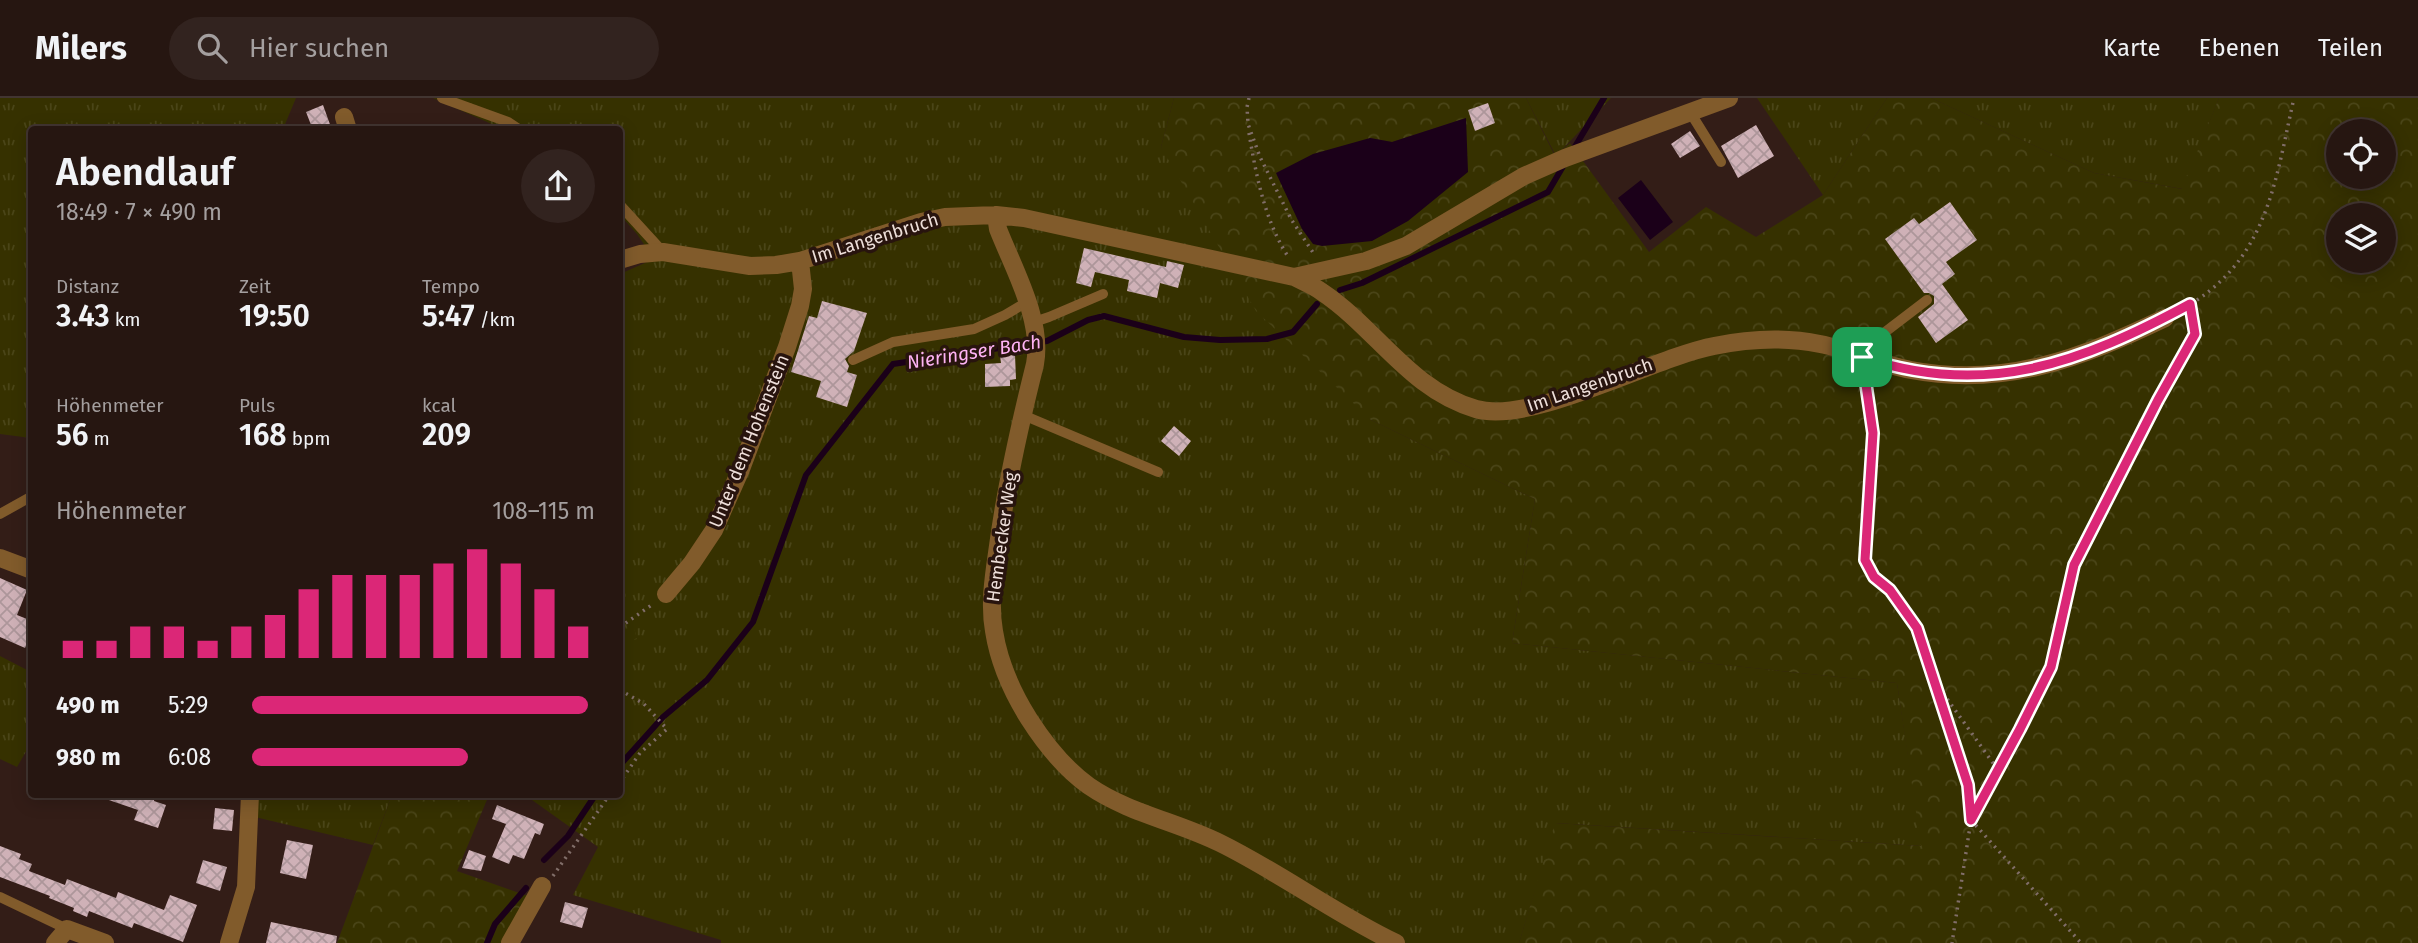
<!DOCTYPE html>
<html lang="de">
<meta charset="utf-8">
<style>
:root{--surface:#261611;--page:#32231f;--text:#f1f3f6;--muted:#a49f9f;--line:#423531;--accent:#db2777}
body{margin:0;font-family:"Fira Sans",sans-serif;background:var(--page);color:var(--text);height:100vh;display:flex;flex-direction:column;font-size:26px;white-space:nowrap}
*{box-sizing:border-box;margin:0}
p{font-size:23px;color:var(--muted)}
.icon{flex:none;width:38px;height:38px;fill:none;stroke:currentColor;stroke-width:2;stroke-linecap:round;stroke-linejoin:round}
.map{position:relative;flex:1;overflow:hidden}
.sheet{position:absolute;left:28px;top:28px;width:595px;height:672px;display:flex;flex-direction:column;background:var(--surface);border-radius:7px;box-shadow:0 4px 18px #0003,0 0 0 2px var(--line)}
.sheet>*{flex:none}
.tools{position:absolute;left:2326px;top:21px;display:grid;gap:14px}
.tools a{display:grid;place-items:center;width:70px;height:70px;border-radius:50%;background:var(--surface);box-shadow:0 4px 18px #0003,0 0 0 2px var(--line);font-size:35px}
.pin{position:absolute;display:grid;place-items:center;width:60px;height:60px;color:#fff;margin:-30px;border-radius:14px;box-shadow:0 4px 10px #0006}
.round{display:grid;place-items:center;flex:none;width:74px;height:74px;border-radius:37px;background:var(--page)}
.head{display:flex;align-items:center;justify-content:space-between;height:119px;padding:0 28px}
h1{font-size:38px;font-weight:600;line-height:52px}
.figures{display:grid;grid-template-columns:repeat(3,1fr);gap:10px;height:119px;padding:7px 28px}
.figures div{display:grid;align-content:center}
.figures b{font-size:30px;font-weight:600}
.figures small{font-size:19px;font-weight:400}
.figures p{font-size:19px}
.chart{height:196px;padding:14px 28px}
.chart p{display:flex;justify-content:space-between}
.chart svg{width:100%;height:126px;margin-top:7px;stroke:var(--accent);stroke-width:6}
ul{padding:0 28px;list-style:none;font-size:23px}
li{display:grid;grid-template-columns:112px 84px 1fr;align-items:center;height:52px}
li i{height:18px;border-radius:9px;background:var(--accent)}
header{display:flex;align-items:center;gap:42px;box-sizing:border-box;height:98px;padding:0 35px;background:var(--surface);border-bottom:2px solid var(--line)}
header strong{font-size:33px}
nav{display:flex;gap:38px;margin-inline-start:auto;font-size:24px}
.search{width:490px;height:63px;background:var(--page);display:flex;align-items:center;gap:18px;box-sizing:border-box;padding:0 24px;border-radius:38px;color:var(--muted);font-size:26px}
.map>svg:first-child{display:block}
.grass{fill:url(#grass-tufts)}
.forest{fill:url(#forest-crowns);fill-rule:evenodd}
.water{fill:#1b0019}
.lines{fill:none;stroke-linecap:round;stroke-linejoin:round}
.stream{stroke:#1b0019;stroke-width:6}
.building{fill:url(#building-cross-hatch)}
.path{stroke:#816e69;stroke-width:3.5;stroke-dasharray:2 5;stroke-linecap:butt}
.service{stroke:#815b2b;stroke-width:10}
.minor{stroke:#815b2b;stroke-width:18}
.route-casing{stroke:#fff;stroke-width:14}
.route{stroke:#db2777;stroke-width:9}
.labels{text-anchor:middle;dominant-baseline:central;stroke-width:7;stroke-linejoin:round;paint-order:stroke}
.street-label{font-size:18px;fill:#eedfda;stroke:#28140e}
.water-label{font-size:19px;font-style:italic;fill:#feb3f4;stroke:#28140e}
</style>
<header>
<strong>Milers</strong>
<div class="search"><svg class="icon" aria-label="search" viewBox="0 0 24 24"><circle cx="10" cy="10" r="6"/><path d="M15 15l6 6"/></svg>Hier suchen</div>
<nav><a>Karte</a><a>Ebenen</a><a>Teilen</a></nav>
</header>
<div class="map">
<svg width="2418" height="845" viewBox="0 0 2418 845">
<defs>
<pattern id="grass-tufts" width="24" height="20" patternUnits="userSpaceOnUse" patternTransform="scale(1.75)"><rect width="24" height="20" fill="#363100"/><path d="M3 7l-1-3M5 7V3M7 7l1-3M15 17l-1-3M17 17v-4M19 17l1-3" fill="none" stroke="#4a4518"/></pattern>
<pattern id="forest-crowns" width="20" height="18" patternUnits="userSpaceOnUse" patternTransform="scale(1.75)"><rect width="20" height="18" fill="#363100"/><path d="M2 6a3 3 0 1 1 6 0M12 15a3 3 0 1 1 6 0" fill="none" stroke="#4a4518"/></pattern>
<pattern id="building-cross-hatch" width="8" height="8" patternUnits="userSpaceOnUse" patternTransform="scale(1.75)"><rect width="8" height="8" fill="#cfb1b7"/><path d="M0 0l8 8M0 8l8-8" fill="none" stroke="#ad969a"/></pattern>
</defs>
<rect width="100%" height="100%" fill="#331d17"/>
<path class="grass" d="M0 0H296L283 31 32 32 31 340 0 336Z
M433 0H1174L1161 49 1371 322 1535 401 1512 545 1897 585 1922 748 1556 725 1519 845H721V842L573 797 598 749 525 697 620 696V176L654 161 637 136 620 117V32L503 31Z
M1526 0H1611L1556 58Z
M1757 0H1887L1823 97Z
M1931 0H2219L2183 91 2094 75Z
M0 558 31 574V645L17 669 0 661Z
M253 697H392L373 747 255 719Z"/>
<path class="forest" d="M1174 0H1526L1555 58 1570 45 1649 154 1706 109 1756 139 1823 97 1887 0H1931L2094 75 2182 91 2219 0H2418V845H1519L1555 725 1921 748 1897 585 1512 545 1535 401 1371 322 1256 213 1161 49ZM1466 20 1302 131 1370 40 1392 44ZM2338 33H2384V79H2338ZM2338 117H2384V163H2338Z
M620 487 624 491 637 541 620 546Z
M392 697H489L457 773 528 798 503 845H337Z"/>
<path class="water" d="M1466 20 1468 74 1408 123 1372 143 1322 148 1313 146 1302 131 1276 75 1313 56 1370 40 1392 44Z
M1641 82 1673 124 1650 142 1618 100Z"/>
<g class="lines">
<path class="stream" d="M1573 52 1604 0
M1340 192 1362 185 1548 94 1565 65
M620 667 663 619 707 582 753 524 806 377 893 266 1047 243 1088 222 1104 218 1184 239 1220 242 1267 241 1293 234 1317 206
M544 762 568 738 596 696
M487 845 495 826 526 790"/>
</g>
<path class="building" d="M1488 5 1495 25 1475 33 1468 12Z
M323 7 332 32H313L306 14Z
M1756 27 1774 58 1738 80 1721 48Z
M1690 33 1700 48 1680 60 1671 46Z
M1950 104 1977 142 1946 164 1955 176 1942 186 1968 222 1936 245 1918 219 1934 206V198L1929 195H1924L1885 141 1914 120 1919 126Z
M1084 150 1166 169 1167 163 1184 167 1178 190 1160 185 1157 200 1127 193 1129 182 1095 174 1091 189 1076 185Z
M822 203 867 215 854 253 845 261 849 268 847 274 857 277 847 309 816 299 821 283 791 274 809 218 817 220Z
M1015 257 1016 281 1010 282V288L985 289V266L1001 265 1000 258Z
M1174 328 1191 343 1179 358 1161 343Z
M0 480 27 492 17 517 32 523V535L25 550 0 539Z
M100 696H155L154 703 166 707 158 730 134 722 138 712 100 699Z
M497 707 544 726 540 737 535 735 524 761 513 757 509 766 492 759 506 726 492 721Z
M215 710 234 712 232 733 213 731Z
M287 742 313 747 306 781 280 775Z
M0 748 21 756 19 761 32 766 29 773 65 787 67 781 116 800 118 794 164 812 170 797 197 807 183 844 134 825 132 830 89 813 87 819 73 813 74 810 49 800 50 798 0 779Z
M469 752 486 758 481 773 462 770Z
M203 762 227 769 220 793 196 785Z
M565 804 588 810 582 830 560 824Z
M271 824 337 838 336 845H266Z"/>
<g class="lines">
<path class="path" d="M1249 0 1247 9 1248 26 1260 59 1291 121 1314 156
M1249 35C1256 77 1265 124 1289 160
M2179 213C2267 165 2274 89 2294 0
M1865 278 1873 335 1865 462 1874 479 1890 492 1917 530 1968 687 1971 722 1952 845
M620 529 653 506
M1935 584 1998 672
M620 592 644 606 667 631 640 655 620 684
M1972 720 2020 631 2051 568 2074 467 2158 302 2195 236 2190 206
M1971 722 2081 845
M553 778 610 696"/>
<path class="service" d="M442 0 508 24 520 32
M1690 14 1721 64
M620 107 663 154
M1034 224 1049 219 1103 196
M1855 257 1927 202
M853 262 893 244 974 231 1005 217 1027 204
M1023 317 1158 374
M0 416 32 398
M0 799 67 831"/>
<path class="minor" d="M344 19 348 32
M996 117 998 131C1014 172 1043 222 1035 266 1020 326 1006 387 998 448 994 476 989 505 994 533 999 565 1012 594 1029 621 1045 646 1065 671 1089 688 1128 715 1178 724 1220 745 1281 775 1335 816 1396 845
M620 162 640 156 663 154 750 168 776 167 800 163 921 124 945 119 996 117 1024 120 1294 179C1304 184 1314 188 1322 194 1377 231 1410 292 1476 311 1532 327 1652 260 1714 248 1748 241 1786 239 1820 246 1851 252 1879 266 1911 272 2005 290 2081 260 2165 220
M1294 179 1366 163 1406 148 1524 78 1565 60 1729 0
M0 460 32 472
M666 496 692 465 714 432 741 371 787 249 800 208 803 191 800 163
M55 845 67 831 105 845
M229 845 246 789 250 696
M510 845 542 788"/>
</g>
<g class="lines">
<g class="route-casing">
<path id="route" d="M2190 206 2195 236 2158 302 2074 467 2051 569 2020 631 1971 722 1968 687 1917 530 1890 492 1874 479 1865 462 1873 335 1862 259C1985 301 2081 265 2190 206Z"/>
</g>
<use href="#route" class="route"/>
</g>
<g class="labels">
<g class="street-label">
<text transform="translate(875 140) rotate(-17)">Im Langenbruch</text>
<text transform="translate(1590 287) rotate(-19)">Im Langenbruch</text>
<text transform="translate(749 343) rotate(-68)">Unter dem Hohenstein</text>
<text transform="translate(1002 439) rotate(-82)">Hembecker Weg</text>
</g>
<g class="water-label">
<text transform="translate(974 254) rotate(-9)">Nieringser Bach</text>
</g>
</g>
</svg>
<div class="tools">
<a><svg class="icon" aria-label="locate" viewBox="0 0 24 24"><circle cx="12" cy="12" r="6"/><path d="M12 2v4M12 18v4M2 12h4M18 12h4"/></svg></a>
<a><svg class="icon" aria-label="layers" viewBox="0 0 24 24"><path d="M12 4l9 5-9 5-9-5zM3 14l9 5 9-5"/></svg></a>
</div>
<div class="pin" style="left:1862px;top:259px;background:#1e9e55"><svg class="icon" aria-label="arrive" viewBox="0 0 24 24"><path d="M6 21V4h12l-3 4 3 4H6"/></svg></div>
<section class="sheet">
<div class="head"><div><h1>Abendlauf</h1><p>18:49 · 7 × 490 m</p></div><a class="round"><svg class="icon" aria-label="share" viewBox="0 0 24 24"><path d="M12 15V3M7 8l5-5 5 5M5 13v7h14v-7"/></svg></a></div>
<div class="figures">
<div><p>Distanz</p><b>3.43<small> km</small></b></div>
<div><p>Zeit</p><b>19:50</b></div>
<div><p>Tempo</p><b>5:47<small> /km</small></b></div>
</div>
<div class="figures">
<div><p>Höhenmeter</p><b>56<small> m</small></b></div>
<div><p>Puls</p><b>168<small> bpm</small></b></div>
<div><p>kcal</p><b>209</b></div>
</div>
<div class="chart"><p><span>Höhenmeter</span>108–115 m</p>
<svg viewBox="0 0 160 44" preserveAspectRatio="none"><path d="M5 44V38M15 44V38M25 44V33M35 44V33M45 44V38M55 44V33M65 44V29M75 44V20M85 44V15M95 44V15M105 44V15M115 44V11M125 44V6M135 44V11M145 44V20M155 44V33"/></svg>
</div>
<ul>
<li><b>490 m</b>5:29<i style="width:98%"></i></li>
<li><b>980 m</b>6:08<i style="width:63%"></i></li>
</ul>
</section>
</div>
